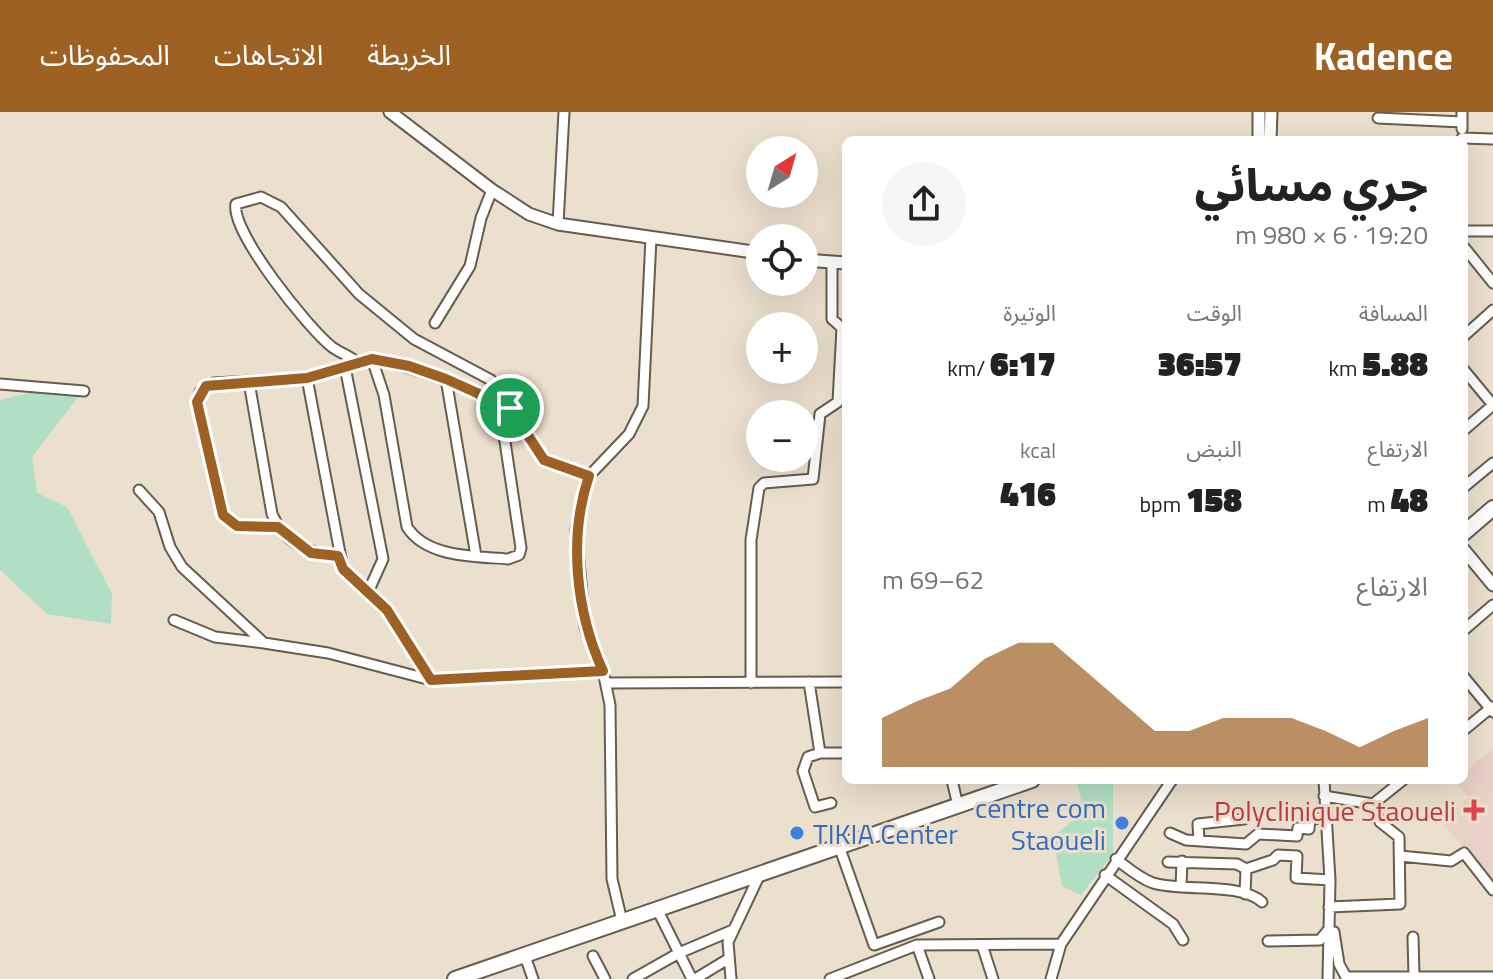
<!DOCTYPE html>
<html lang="ar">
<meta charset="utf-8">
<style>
:root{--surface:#fff;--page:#f6f6f6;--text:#222;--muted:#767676;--accent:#9d6123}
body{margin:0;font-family:"Titillium Web","Noto Sans Arabic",sans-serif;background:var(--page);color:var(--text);direction:rtl;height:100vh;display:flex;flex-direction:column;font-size:30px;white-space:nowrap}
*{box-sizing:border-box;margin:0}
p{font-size:26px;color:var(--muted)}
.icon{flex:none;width:44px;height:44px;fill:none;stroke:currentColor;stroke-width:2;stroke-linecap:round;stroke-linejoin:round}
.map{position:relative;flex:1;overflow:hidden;direction:ltr}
.details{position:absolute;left:842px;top:24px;width:626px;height:648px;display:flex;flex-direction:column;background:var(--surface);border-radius:12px;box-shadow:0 8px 32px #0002;direction:rtl}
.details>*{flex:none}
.needle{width:52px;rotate:37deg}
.buttons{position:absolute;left:746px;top:24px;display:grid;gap:16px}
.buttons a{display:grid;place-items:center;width:72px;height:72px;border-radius:50%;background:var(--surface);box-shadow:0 8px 32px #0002;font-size:40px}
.pin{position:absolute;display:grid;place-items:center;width:68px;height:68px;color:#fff;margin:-34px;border:4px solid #fff;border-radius:50%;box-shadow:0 2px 8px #0007}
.round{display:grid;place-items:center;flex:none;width:84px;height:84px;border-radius:42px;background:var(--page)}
.headline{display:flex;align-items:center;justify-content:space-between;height:136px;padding:0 40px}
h1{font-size:44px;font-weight:800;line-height:60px}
.figures{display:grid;grid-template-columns:repeat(3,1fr);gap:12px;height:136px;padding:8px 40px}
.figures div{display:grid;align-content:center}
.figures b{font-size:34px;font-weight:800}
.figures small{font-size:22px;font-weight:400}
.figures p{font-size:22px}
.chart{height:224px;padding:16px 40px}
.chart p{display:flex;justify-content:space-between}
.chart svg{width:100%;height:144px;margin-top:8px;fill:var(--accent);opacity:.7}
header{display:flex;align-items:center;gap:48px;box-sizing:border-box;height:112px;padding:0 40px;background:var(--accent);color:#fff}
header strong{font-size:38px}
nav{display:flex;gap:44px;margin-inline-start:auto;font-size:28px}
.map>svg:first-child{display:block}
.medical{fill:#e8d1c6}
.green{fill:#b1dfc3}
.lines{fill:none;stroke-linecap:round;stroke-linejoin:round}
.minor-casing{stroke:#675d4e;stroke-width:13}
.major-casing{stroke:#675d4e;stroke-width:15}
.highway-casing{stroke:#675d4e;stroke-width:18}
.minor{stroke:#fff;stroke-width:9}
.major{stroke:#fff;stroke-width:11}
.highway{stroke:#fff;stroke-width:14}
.route-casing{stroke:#fff;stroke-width:16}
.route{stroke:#9d6123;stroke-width:10}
.health-dot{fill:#e0444e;stroke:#ebdfcd;stroke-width:3}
.shop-dot{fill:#3f7fe0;stroke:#ebdfcd;stroke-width:3}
.labels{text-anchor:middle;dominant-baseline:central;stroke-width:6;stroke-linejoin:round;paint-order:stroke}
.shop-label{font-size:28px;fill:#366cbe;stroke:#ebdfcd;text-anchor:end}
.health-label{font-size:28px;fill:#be3a42;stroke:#ebdfcd;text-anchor:end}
</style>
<header>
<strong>Kadence</strong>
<nav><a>الخريطة</a><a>الاتجاهات</a><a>المحفوظات</a></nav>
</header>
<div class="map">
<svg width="1493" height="867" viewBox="0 0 1493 867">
<rect width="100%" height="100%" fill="#ebdfcd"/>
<path class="medical" d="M1493 636V770L1442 711 1468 685 1455 669 1464 668V661Z"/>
<path class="green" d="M45 277 82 280 32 345 37 381 67 395 112 482 111 512 47 502 0 458V288Z
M1076 668H1113V742L1081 783 1062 774 1053 725 1084 699Z"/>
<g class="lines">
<g class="minor-casing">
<path id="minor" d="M1378 6 1462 10
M1462 17V0
M1462 26 1493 27
M558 112 564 0
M1464 119H1493
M1464 135 1493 171
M435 211 470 154 481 106 492 78
M1464 224 1493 198
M358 251C350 244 340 241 332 235 308 216 230 119 236 92L261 85 281 95 359 182 414 227 491 268 544 348 589 364
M345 255 383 447 369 478
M1464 258 1493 293
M307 266 343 457 387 498 431 568
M446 267 476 444
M249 270 272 402C285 432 308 441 338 444
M0 272 84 279
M499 290 521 436 519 443 508 447C475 444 427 446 407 415L384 283 372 247C418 255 456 273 499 290L507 294
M1464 318 1493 293
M1464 375 1493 351
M139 378 159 400 170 435 182 455 264 531 328 541 431 568 603 559
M278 415 237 414 223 403 197 290 200 280 214 271 307 266 372 247
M174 508 215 525 264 531
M1464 518 1493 493
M1464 565 1493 600
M809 570 820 641
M606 571 846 570
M751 571V428L759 376 764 371 813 367 820 302 838 290 842 216 832 207V150
M1464 618 1492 595
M952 668 958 694
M1324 668 1330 768 1328 867
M1324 684 1373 692 1403 668
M831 691 815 695 803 659 808 645 820 641H846
M1170 721 1186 728 1246 732 1258 722 1297 724 1298 716 1309 717 1310 706 1326 707
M1199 729 1198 712 1244 707
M839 734 874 833 939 810
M1400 744 1451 749 1464 741 1493 778
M1116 747C1128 756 1139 766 1153 771 1183 780 1240 770 1262 790
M1168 750 1237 752 1246 757 1273 748 1278 743 1297 744 1296 766 1330 768
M1105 763 1173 812 1183 828
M1181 775 1182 749
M1245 782 1246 757
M1329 795 1400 792 1399 725 1380 710 1373 692
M657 797 692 867
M622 809 612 767 610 593 603 559 585 515 576 417 589 364 629 322 643 294 651 126
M1329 820H1334L1339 852 1346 865H1493
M1413 825 1414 864
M1268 829 1320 828 1328 818
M917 833 929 867
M982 833 993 867
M525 844 533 867
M593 844 605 867
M633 867 679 841 733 818
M695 867 728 847
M731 867 728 830 760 762
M830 867 917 833 1061 832
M1051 867 1061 832 1172 668"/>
</g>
<g class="major-casing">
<path id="major" d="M390 0 492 78 529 102 558 112 760 141
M1259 0V28
M1270 28 1271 0
M804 148 846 151
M1464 438 1493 473"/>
</g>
<g class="highway-casing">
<path id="highway" d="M1464 421 1493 396
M455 867 1032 668"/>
</g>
<use href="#minor" class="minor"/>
<use href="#major" class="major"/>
<use href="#highway" class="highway"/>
</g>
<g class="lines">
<g class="route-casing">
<path id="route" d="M372 247 409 254 446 267 510 296 544 348 589 364C568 426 576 500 603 559L431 568 387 498 343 457 338 444 311 441 278 415 237 414 223 403 197 290 206 274 307 266Z"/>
</g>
<use href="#route" class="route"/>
</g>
<path class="health-dot" d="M1470 686h8v8h8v8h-8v8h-8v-8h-8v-8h8z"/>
<g class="shop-dot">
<circle cx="1122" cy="711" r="8"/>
<circle cx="797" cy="721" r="8"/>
</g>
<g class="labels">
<g class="shop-label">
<text x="1106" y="695">centre com<tspan x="1106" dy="32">Staoueli</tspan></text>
<text x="813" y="721" text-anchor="start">TIKIA Center</text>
</g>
<g class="health-label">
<text x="1456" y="698">Polyclinique Staoueli</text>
</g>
</g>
</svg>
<div class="buttons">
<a><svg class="needle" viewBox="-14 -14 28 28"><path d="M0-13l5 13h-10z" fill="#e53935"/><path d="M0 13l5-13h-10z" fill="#767676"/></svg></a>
<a><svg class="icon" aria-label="locate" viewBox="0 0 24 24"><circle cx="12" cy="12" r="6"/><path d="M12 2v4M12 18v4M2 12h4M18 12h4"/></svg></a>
<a>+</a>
<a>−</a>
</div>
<div class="pin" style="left:510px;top:296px;background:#1e9e55"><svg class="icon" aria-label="arrive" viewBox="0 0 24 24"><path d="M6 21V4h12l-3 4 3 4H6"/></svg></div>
<section class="details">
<div class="headline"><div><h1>جري مسائي</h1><p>19:20 · 6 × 980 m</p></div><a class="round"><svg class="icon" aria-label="share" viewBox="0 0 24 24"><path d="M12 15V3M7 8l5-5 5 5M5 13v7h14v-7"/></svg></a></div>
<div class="figures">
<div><p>المسافة</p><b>5.88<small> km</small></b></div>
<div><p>الوقت</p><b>36:57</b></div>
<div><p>الوتيرة</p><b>6:17<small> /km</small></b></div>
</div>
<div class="figures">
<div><p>الارتفاع</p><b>48<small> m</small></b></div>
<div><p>النبض</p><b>158<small> bpm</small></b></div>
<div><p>kcal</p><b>416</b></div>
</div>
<div class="chart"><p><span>الارتفاع</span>62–69 m</p>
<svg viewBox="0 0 160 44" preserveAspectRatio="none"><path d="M0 44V29L10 24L20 20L30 11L40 6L50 6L60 15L70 24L80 33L90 33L100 29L110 29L120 29L130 33L140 38L150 33L160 29V44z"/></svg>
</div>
</section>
</div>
